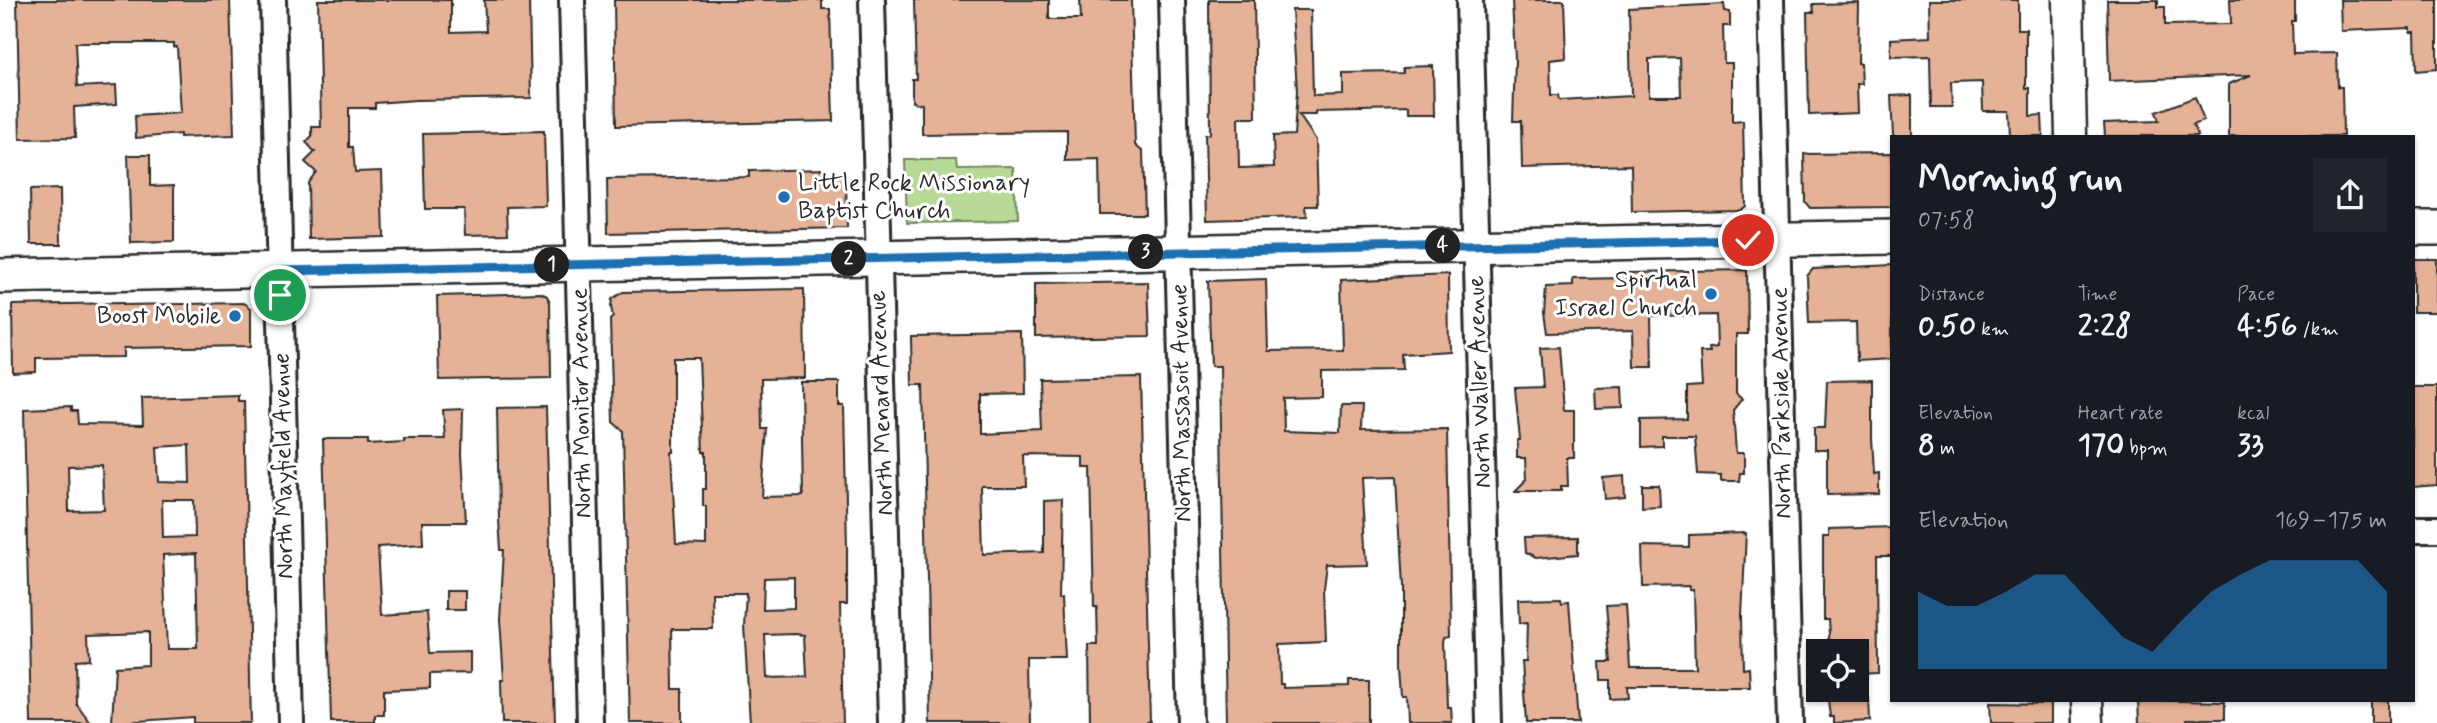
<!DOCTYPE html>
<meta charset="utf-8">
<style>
:root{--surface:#171b24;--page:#20242c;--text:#f1f3f6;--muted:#9ea1a6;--accent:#1f6fb2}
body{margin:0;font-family:Mynerve,sans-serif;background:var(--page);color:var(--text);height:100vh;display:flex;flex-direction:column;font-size:26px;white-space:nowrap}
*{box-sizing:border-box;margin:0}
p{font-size:23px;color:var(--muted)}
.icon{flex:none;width:38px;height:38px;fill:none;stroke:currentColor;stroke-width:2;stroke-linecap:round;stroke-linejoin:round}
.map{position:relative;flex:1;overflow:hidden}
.drawer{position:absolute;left:1890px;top:135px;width:525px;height:567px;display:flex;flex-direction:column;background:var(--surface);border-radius:0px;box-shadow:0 2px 5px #0004}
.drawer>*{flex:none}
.tools{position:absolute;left:1806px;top:639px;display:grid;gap:14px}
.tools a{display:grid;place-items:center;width:63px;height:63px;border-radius:0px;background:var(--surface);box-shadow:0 2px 5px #0004;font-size:35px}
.pin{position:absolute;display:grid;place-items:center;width:60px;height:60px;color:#fff;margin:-30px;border:4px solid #fff;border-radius:50%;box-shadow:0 2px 7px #0007}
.km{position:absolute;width:35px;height:35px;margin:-18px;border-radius:50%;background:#222;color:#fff;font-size:19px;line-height:35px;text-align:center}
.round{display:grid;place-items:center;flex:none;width:74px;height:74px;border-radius:0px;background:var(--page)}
.head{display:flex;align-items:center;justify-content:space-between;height:119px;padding:0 28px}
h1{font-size:38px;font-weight:700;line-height:52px}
.stats{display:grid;grid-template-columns:repeat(3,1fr);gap:10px;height:119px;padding:7px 28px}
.stats div{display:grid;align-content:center}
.stats b{font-size:30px;font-weight:700}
.stats small{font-size:19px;font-weight:400}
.stats p{font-size:19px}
.chart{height:196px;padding:14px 28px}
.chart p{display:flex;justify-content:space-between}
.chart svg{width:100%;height:126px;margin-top:7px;fill:var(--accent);opacity:.7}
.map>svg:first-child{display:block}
.green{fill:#b7db96;stroke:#718360;stroke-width:2}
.building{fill:#e5b297;stroke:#2b2b2b;stroke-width:2;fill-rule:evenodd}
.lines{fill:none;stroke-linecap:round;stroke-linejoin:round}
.minor-casing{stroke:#2b2b2b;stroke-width:30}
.tertiary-casing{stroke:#2b2b2b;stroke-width:35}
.secondary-casing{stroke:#2b2b2b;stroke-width:38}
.minor{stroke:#fff;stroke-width:24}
.tertiary{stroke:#fff;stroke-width:30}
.secondary{stroke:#fff;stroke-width:33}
.route-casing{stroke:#fff;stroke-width:14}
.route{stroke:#1f6fb2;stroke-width:9}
.poi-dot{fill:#1f6fb2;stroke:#fff;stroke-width:2.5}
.labels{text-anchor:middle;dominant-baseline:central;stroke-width:6;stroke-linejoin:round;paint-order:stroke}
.poi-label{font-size:24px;fill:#2b2b2b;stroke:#fff;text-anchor:end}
.street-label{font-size:24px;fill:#2b2b2b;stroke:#fff}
</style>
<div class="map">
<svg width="2437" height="723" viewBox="0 0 2437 723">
<rect width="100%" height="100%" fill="#fff"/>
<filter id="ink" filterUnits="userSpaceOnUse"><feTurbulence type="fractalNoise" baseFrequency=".0143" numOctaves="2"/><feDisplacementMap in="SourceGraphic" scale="14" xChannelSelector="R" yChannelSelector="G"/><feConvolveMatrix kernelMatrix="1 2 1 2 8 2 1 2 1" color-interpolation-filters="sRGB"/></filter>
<g filter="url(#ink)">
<path class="green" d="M905 160H956L957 170 1016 169 1018 221 907 223Z"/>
<path class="building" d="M17 0H230L234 135 180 137V134L136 138 135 116 181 113 177 47H174V43H75L77 87 116 85 117 104 74 107 75 138 20 139Z
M318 0H451V32L486 31 484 0H529L531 98 416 100 375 103V108H349V147H353L355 172 382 171 384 237 309 239 308 183 316 172 305 162 315 152 306 142 312 136V127H321Z
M614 0H822V9H830L833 121 616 126Z
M914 0H1049V19H1081L1080 0H1131L1135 145 1143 152 1145 214H1100L1099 159 1067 160V132L922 134V104L912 102V79H916Z
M1209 0H1254L1256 118H1238L1239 168 1274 167 1273 136 1294 135 1297 91 1292 10H1311L1313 96 1343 95V74L1404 73V67L1433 66 1434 116H1406V110L1316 112V115H1299L1316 140 1318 206H1306L1307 217 1207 220 1205 135 1210 134Z
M1512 0H1564L1566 58 1550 60 1551 95H1558L1559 100 1631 96 1629 9 1724 4 1725 11 1730 12V26H1723L1724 63H1732V122L1743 121 1745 206 1740 210 1632 212 1631 165 1522 168 1521 121H1513L1515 60ZM1680 58 1681 96H1649V59Z
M1929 0H2018V29H2026V88H2030V116L2042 115 2043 136H2010L2009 111H1983L1982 82 1951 83 1952 107H1931L1930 56 1891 57V39L1930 37Z
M2107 0H2158V7H2165V25L2231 24 2230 0H2295V21H2292L2293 54 2337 53 2338 87H2342L2343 136H2229V84L2251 75 2109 81Z
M2340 0H2437V69L2416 71 2415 32H2411V28L2341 31Z
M1859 3 1858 63H1861L1862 84H1857L1858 113 1809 115 1807 12H1814L1813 4Z
M1912 95V136H1893L1891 96Z
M2195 97 2204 121 2193 125 2198 136H2105L2104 123 2159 121 2156 112Z
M544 131 546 206 507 207 508 234 465 235 464 209H425L423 134Z
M1892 153V207L1810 208 1805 202 1804 154Z
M128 155H150V186L174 185V242L131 243Z
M826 169V174H846L847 228 608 233 607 179 749 177V171Z
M60 189 61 244H31L30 190Z
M2413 259H2437V312H2413Z
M1892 265V359L1857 361 1856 322 1809 323 1807 276 1813 269Z
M1747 270 1748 334H1736V394L1742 399 1733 410 1736 453H1744V473H1740L1739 481H1721V475L1698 474 1695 436H1662V446L1641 447V420L1687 419V387L1702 386 1700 352H1710L1709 348 1717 347 1716 315 1651 316 1652 367H1634L1633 331 1547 333 1544 313 1546 287 1573 286V279L1628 278V272Z
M1448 275 1449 351 1403 354 1404 370 1322 371V397L1283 398 1284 431 1340 433 1341 406H1362L1361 430 1447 429 1451 636 1446 637 1445 642 1447 707H1451L1452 723H1408L1407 697H1403L1401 665V588L1395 477 1362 478 1367 564 1327 565 1324 589 1326 642 1279 644 1280 684H1283V688L1349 686V680H1369V723H1226L1220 366H1211L1208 281 1266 279 1268 351 1343 350 1341 280Z
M1148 282 1150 336 1036 338V284Z
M804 289 805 378 761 379 762 429H767L762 497 803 496 801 382H839V406H844L847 549V604H840L843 723H750L744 625 746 593H712L713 629H672L673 689H682V723H630L623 431 613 422 610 320 613 317 611 307 612 299 623 292ZM673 358H699L703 452H706V489H703V506H706V545L676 544 671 452H673ZM794 577V608L763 609 764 578ZM796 634 805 635 807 677 767 678 765 635Z
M541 293 547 296 550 302 551 378 439 380 437 296Z
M123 303V305L244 303 251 308V346L124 348V357L36 358V372L13 373 12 305Z
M1022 334 1023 393 980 394V434L1042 431 1040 379 1141 377 1150 721 1145 723H1090L1089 646H1098L1097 607H1094L1091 468H1083V457L1023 456 1024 486H982L984 555 1044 553V501L1063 500 1061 594H1064L1067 660H1029L1030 723H930L923 385H912L911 336Z
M1559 347 1564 410H1574V458H1567L1568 486H1561V491H1515L1527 479 1526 458H1517V440H1520L1515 388 1543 387 1540 348Z
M1872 380V438L1874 474 1879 473V494L1827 495V450H1814V428H1825L1827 381Z
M1622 387 1623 408 1596 409 1595 388Z
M2413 387H2437V485L2413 487Z
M238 395V401H244L251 723H193V717L112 723 115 667 148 665V632L88 634 89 660 75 661 76 703 91 723H31L24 409 71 407V411H77L78 424 143 425 142 398ZM189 445 190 483 159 482 157 447ZM102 465 104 510 69 511 68 466ZM162 500H194L195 537 163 538ZM196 553 198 649H167L163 555Z
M546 407 555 723H502L501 680H504L500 619 504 550H501L499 520 497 408Z
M463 409 462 454 466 522H422L423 544 378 547 382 615 427 612 430 653 470 652V673L430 674V688L384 690V715H375V722H331L323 439H368V444L404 442V439H445L443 410Z
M1624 476 1625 497 1605 499 1603 478Z
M1642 485H1659L1660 506 1642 507Z
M1892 527V556H1877L1878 673 1857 674V651H1830L1828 619H1823V537H1829V529Z
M1746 533 1742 615 1743 669 1749 668 1750 687H1627L1628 698 1610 699V680H1601L1600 662H1611L1606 606 1626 605 1630 668H1695L1693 590H1689V586L1643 587 1642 546 1689 547V535Z
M1578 537V554L1536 558 1525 553 1524 538Z
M446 591H465V610H446Z
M1561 598 1562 602 1569 601 1578 723H1526L1522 661H1526L1527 623 1519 624 1518 599Z
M1869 699 1870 721 1834 723V717H1830L1828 700Z
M2138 700 2225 702V719H2187V723H2139Z
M2371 700H2388V723H2371Z
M1990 703 2051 704V723H1991Z"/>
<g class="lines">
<g class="minor-casing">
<path id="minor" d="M273 0 291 723
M572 0 590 723
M872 0 891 723
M1172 0 1190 723
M1470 0 1489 723
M1771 0 1790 723
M2413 529H2437"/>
</g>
<g class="tertiary-casing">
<path id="tertiary" d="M2068 0 2071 136
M2087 700 2088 723"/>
</g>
<g class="secondary-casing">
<path id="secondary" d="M2413 228H2437
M0 276 1892 237"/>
</g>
<use href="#minor" class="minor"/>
<use href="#tertiary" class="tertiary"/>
<use href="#secondary" class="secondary"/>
</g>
</g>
<g class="lines" filter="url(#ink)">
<g class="route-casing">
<path id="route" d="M280 295 279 271 1748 240"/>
</g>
<use href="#route" class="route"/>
</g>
<g class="poi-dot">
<circle cx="784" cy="197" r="7"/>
<circle cx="1711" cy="294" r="7"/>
<circle cx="235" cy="316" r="7"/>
</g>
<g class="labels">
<g class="poi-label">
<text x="798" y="183" text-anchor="start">Little Rock Missionary<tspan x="798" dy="28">Baptist Church</tspan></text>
<text x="1697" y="280">Spirtual<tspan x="1697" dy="28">Israel Church</tspan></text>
<text x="221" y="316">Boost Mobile</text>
</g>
<g class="street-label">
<text transform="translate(1480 382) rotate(-92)">North Waller Avenue</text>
<text transform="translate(582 403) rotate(-91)">North Monitor Avenue</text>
<text transform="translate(882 403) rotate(-92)">North Menard Avenue</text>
<text transform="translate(1182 403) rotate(-91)">North Massasoit Avenue</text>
<text transform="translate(1782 403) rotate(-91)">North Parkside Avenue</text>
<text transform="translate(284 466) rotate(-91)">North Mayfield Avenue</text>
</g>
</g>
</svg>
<div class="tools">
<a><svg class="icon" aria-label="locate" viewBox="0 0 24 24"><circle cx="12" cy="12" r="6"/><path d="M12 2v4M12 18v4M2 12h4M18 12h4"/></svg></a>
</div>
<div class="pin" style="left:280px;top:295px;background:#1e9e55"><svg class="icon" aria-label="arrive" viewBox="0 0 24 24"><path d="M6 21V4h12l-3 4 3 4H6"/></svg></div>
<div class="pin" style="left:1748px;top:240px;background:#d93025"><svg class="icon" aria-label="check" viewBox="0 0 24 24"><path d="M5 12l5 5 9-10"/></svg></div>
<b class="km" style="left:552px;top:265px">1</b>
<b class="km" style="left:849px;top:259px">2</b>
<b class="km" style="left:1146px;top:252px">3</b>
<b class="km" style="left:1443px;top:246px">4</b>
<section class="drawer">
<div class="head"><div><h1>Morning run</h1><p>07:58</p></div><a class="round"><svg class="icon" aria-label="share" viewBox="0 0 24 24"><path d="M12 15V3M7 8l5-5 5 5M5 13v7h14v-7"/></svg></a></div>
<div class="stats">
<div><p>Distance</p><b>0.50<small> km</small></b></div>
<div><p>Time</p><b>2:28</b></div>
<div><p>Pace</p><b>4:56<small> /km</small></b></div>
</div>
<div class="stats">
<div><p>Elevation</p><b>8<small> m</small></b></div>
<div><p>Heart rate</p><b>170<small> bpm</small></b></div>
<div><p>kcal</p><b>33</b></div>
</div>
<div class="chart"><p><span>Elevation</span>169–175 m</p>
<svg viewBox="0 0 160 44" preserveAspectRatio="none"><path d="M0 44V17L10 22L20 22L30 17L40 11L50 11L60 22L70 33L80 38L90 27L100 17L110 11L120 6L130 6L140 6L150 6L160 17V44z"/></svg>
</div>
</section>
</div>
